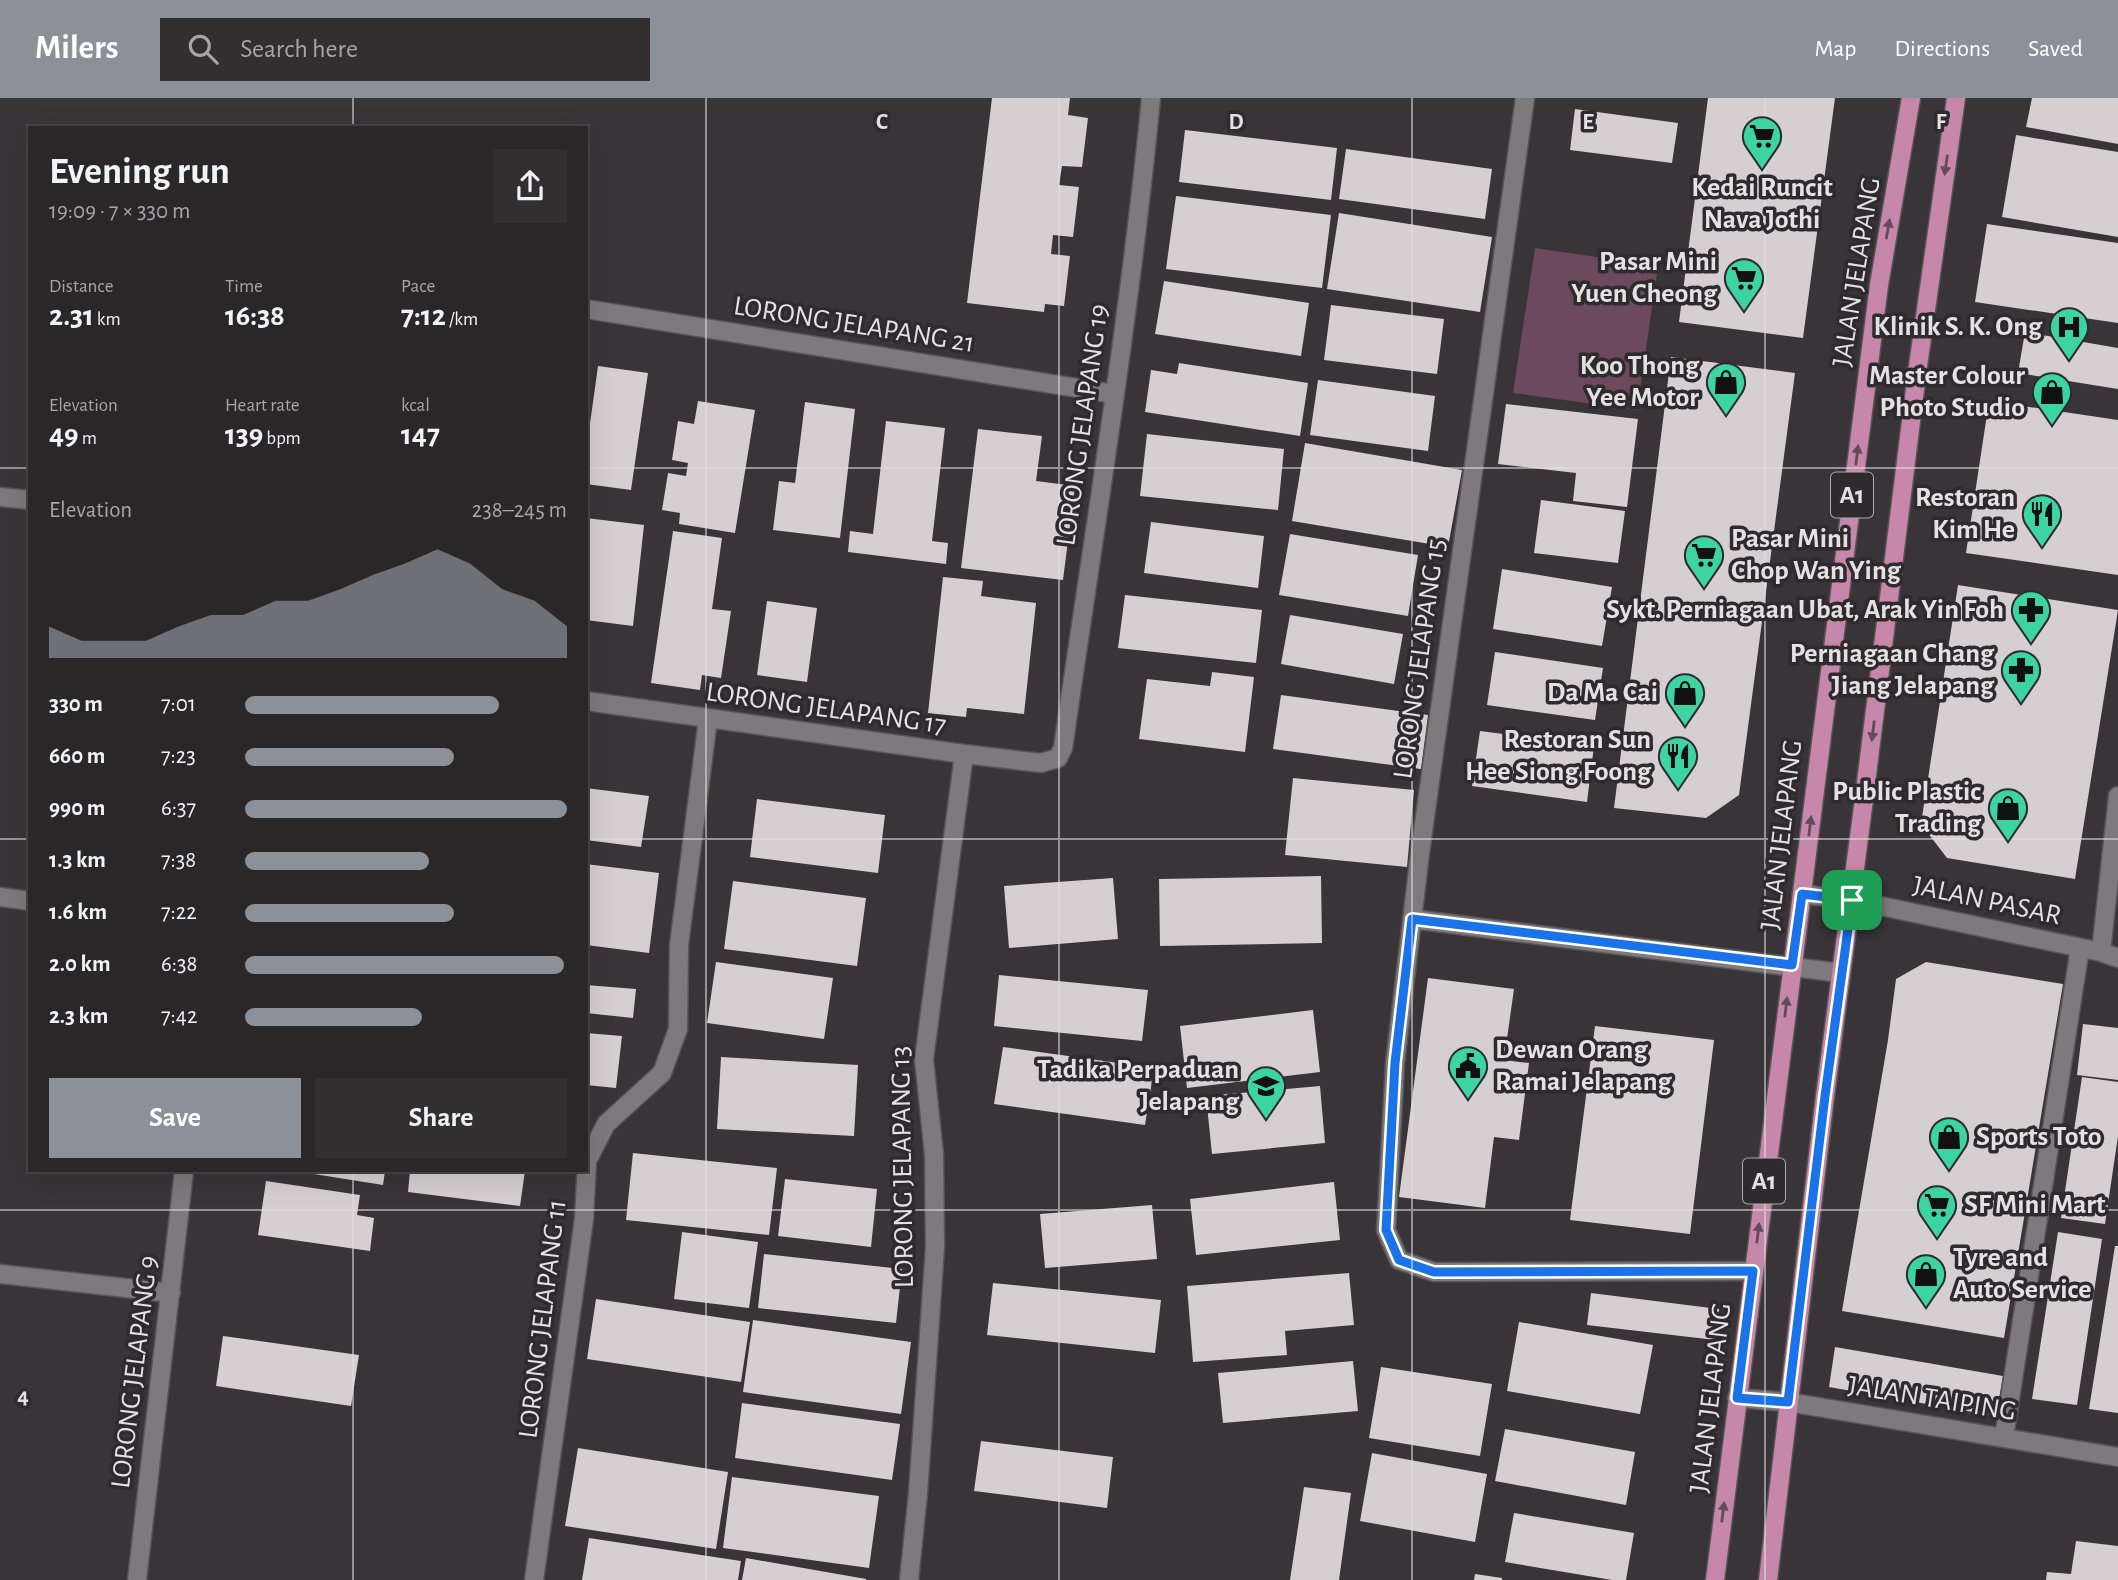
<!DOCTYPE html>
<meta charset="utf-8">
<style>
:root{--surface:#2b2729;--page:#332f31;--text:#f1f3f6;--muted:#a6a5a8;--line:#474446;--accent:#8c9099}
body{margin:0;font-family:"Alegreya Sans",sans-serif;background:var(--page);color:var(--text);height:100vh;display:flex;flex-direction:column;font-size:26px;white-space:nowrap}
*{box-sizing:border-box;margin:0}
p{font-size:23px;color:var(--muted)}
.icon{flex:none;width:38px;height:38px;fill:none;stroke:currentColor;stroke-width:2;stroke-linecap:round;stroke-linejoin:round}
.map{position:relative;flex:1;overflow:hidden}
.side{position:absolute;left:28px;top:28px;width:560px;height:1046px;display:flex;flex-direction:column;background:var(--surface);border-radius:0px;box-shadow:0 7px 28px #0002,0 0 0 2px var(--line)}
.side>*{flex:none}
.pin{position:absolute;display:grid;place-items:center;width:60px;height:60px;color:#fff;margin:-30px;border-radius:14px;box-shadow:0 4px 10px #0006}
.round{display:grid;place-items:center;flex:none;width:74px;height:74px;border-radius:0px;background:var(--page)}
.headline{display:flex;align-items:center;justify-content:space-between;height:119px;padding:0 21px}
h1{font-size:38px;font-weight:700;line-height:52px}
.metrics{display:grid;grid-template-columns:repeat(3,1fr);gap:10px;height:119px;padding:7px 21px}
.metrics div{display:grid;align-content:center}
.metrics b{font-size:30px;font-weight:700}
.metrics small{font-size:19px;font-weight:400}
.metrics p{font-size:19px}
.chart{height:196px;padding:14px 21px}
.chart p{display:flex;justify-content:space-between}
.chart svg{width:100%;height:126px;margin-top:7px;fill:var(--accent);opacity:.7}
.action{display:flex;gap:14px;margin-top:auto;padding:14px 21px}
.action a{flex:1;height:80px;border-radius:0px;background:var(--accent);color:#fff;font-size:28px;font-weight:700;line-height:80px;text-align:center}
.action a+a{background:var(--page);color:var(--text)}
ul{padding:0 21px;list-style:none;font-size:23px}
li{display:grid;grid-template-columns:112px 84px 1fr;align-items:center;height:52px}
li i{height:18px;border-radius:9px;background:var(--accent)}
header{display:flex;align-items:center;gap:42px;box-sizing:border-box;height:98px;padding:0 35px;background:var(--accent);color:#fff}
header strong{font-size:33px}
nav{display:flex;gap:38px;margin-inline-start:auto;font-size:24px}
.search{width:490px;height:63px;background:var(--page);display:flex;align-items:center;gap:18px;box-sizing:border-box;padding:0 24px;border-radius:0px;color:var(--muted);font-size:26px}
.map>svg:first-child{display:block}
.green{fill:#6c495c}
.building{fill:#d5cfd2}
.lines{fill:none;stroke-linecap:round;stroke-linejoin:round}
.service-casing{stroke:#585355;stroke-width:21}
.minor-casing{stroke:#585355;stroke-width:21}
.primary-casing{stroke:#585355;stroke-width:21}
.service{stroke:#7e797c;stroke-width:18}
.minor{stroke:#7e797c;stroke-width:18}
.primary{stroke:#c687aa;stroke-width:18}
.oneway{fill:#644b59}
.route-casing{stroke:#fff;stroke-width:14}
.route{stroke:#1a73e8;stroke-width:9}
.grid{fill:none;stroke:#e4e1e2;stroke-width:2;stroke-opacity:0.55}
.labels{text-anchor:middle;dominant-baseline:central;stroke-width:7;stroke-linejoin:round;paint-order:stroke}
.shield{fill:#2f2a2d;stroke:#aeaaac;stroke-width:2}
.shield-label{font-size:26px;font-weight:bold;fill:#e4e1e2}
.poi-label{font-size:28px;font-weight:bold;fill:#e4e1e2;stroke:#2f2a2d;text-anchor:end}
.street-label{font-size:28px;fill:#e4e1e2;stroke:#2f2a2d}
.grid-label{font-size:23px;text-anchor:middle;font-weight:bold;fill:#e4e1e2;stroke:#2f2a2d;stroke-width:7;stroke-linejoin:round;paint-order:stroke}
</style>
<header>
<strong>Milers</strong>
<div class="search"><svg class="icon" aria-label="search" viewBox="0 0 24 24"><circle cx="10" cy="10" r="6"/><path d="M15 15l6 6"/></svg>Search here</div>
<nav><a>Map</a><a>Directions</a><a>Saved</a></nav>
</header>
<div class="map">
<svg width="2118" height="1482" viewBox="0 0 2118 1482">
<rect width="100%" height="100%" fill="#393437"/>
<path class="green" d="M1535 150 1658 168 1637 312 1513 295Z"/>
<path class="building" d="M992 0H1070L1068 17 1088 20 1082 69 1062 68 1059 87 1079 89 1073 139 1053 137 1051 156 1070 158 1064 208 1045 206 1044 214 967 205Z
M1708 0H1835L1803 240 1679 224Z
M2032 0H2118V46L2026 29Z
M1575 11 1678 25 1672 65 1570 52Z
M1185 32 1337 50 1331 102 1179 84Z
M2016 37 2118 54V139L2002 119Z
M1346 51 1492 71 1485 121 1339 101Z
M1176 98 1331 117 1322 190 1166 171Z
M1339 115 1492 139 1480 214 1327 191Z
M1987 126 2118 145V225L1975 204Z
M1164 183 1309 205 1301 258 1155 236Z
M1331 207 1444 221 1437 276 1324 262Z
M2025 234 2118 250V291L2018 275Z
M1671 259 1795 275 1739 697 1706 720 1614 710Z
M1179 265 1308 285 1300 338 1145 314 1151 272 1177 276Z
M598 268 648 275 631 392 586 386V354Z
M1318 282 1435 298 1428 353 1310 337Z
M698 303 755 312 735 435 679 426 680 415 662 412 668 375 686 378 688 365 672 362 678 323 694 326Z
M1989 303 2118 322V477L1966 455Z
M805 304 855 311 840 440 773 432 779 383 795 385Z
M1506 306 1638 321 1627 409 1573 403 1576 375 1498 366Z
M886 323 945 330 932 443 948 445 946 466 848 454 850 433 873 436Z
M978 331 1042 338 1036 383 1075 388 1063 482 961 470Z
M1147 336 1284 351 1278 412 1140 398Z
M1305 345 1462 372 1448 449 1292 423Z
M1541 402 1625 413 1618 465 1534 455Z
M586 420 644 427 633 528 586 522Z
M1151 424 1264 438 1258 490 1144 475Z
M673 433 722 440 712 511 731 513 721 580 702 577 700 592 651 585Z
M1290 436 1418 457 1408 518 1279 497Z
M1502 471 1612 489 1602 548 1493 531Z
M943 479 983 483 981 498 1036 505 1024 616 967 610 966 619 928 615Z
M1958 487 2118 512 2075 781 1947 760 1921 726Z
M1125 497 1262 512 1256 565 1118 550Z
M767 503 817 510 807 584 757 577Z
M1290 517 1403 536 1394 586 1281 566Z
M1495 554 1603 570 1595 622 1487 607Z
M1212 574 1254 579 1245 654 1139 641 1147 581 1210 588Z
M1281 597 1428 617 1421 671 1273 651Z
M1480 633 1594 648 1587 704 1472 688Z
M1293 680 1414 692 1407 769 1285 757Z
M586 690 649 698 641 749 586 742Z
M757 701 885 717 878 775 750 759Z
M586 766 659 775 649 855 586 847Z
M1321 778 1322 845 1160 848 1159 781Z
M1113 780 1118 841 1009 850 1004 788Z
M733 783 866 800 857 868 724 851Z
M716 864 833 880 824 941 707 925Z
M1926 864 2063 886 2004 1240 1842 1213 1888 942 1896 881Z
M999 877 1148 892 1142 943 994 928Z
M1428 880 1514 891 1504 962 1529 965 1519 1042 1494 1039 1485 1110 1399 1099Z
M586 887 636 891 633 920 586 915Z
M1313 912 1320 974 1187 990 1180 928Z
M2083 926 2118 930V982L2077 977Z
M1595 928 1714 942 1690 1136 1570 1122Z
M586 935 622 938 616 990 586 987Z
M1003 949 1154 970 1145 1027 994 1006Z
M721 959 858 967 854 1038 717 1031Z
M2082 979 2118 984V1038L2105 1126 2061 1120Z
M1320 988 1325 1045 1212 1056 1206 998Z
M633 1055 777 1070 769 1137 626 1122Z
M295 1073H385L383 1087Z
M410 1073H525L520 1108 408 1094Z
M785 1081 877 1091 871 1149 778 1138Z
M266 1083 360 1097 357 1117 374 1120 370 1153 258 1137Z
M1334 1084 1340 1142 1196 1157 1190 1101Z
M1152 1107 1157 1161 1045 1170 1040 1116Z
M682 1134 758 1144 749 1210 674 1201Z
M2058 1134 2102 1141 2077 1307 2032 1301Z
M2115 1148H2118V1315L2089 1311Z
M764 1156 902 1171 896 1225 758 1210Z
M1349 1175 1354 1227 1285 1233 1287 1257 1193 1264 1187 1188Z
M993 1185 1161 1202 1155 1255 987 1237Z
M1591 1195 1719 1211 1715 1242 1587 1227Z
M596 1201 750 1224 741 1284 587 1261Z
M753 1222 911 1244 901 1316 743 1294Z
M1519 1224 1653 1247 1640 1316 1507 1293Z
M223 1238 359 1257 351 1308 216 1288Z
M1835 1249 2003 1278 1996 1318 1829 1289Z
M1353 1263 1358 1313 1223 1325 1218 1275Z
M1381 1269 1492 1286 1480 1358 1369 1340Z
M742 1305 900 1326 892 1382 735 1360Z
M1505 1331 1635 1354 1626 1407 1495 1383Z
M981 1343 1113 1359 1107 1410 974 1393Z
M578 1350 728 1374 716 1451 565 1428Z
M1372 1355 1487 1376 1475 1444 1360 1423Z
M732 1379 879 1398 869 1470 723 1450Z
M1304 1389 1351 1395 1339 1482H1290Z
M1514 1415 1634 1435 1626 1482H1612L1505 1464Z
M589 1440 741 1463 738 1482H582Z
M2076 1443 2118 1448V1482H2046L2047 1474 2071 1476Z
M746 1460 866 1481V1482H742Z
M1475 1476 1502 1480V1482H1474Z"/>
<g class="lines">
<g class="service-casing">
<path id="service" d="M2004 1339 2080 850"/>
</g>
<g class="minor-casing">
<path id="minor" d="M1525 0 1420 755 1395 965 1386 1132 1399 1162 1434 1174 1753 1173
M586 211 1114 296
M0 399 30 402
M586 603 964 656 1041 665 1058 660 1063 650C1094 434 1130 218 1151 0
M1802 796 1852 802 2101 854 2118 860
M0 799 30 803
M1412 821 1841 875
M2101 854 2118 698
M0 1176 171 1195
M1737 1300 1788 1304 2118 1359
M137 1482 184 1073
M534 1482 584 1121 587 1063 606 1026 662 975 678 931 679 847 708 621
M909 1482 918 1395 935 1149 934 1057 924 961 964 656"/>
</g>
<g class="primary-casing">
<path id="primary" d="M1715 1482 1879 187 1911 0
M1768 1482 1825 998 1863 709 1917 275 1956 0"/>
</g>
<use href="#service" class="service"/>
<use href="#minor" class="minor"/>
<use href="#primary" class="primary"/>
</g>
<defs><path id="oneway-solid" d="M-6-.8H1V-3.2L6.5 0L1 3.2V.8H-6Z" transform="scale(1.75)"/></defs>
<g class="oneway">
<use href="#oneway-solid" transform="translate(1946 67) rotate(98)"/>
<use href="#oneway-solid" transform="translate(1888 131) rotate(-80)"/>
<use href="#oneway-solid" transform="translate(1857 357) rotate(-83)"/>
<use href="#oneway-solid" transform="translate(1873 633) rotate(97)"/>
<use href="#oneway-solid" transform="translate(1810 728) rotate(-83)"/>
<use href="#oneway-solid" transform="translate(1786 909) rotate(-83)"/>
<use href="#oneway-solid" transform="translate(1758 1135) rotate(-83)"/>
<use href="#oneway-solid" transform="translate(1723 1414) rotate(-83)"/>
</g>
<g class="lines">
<g class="route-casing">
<path id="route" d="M1802 796 1852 802 1825 998 1788 1304 1737 1300 1753 1173 1434 1174 1399 1162 1386 1132 1395 965 1412 821 1792 867Z"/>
</g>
<use href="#route" class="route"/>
</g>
<path class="grid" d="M353 0V30M706 0V1482M1059 0V1482M1412 0V1482M1765 0V1482M0 370H30M586 370H2118M0 741H30M586 741H2118M353 1073V1482M0 1112H2118"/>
<defs>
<g id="supermarket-pin" transform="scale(2.0125)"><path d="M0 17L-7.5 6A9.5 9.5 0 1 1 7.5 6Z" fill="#3dd4a3" stroke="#2f2a2d"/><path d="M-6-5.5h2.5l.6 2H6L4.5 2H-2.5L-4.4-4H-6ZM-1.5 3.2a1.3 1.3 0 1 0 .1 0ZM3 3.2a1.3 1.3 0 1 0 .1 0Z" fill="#111"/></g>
<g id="hospital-pin" transform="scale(2.0125)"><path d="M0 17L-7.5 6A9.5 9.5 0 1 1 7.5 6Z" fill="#3dd4a3" stroke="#2f2a2d"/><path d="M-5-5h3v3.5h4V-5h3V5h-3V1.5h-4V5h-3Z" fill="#111"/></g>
<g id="shop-pin" transform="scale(2.0125)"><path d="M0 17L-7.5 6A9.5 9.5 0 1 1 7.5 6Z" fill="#3dd4a3" stroke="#2f2a2d"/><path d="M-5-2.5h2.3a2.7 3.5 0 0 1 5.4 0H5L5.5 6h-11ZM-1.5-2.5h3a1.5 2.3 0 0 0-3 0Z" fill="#111"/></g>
<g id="restaurant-pin" transform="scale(2.0125)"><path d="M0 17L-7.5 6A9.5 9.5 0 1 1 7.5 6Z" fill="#3dd4a3" stroke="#2f2a2d"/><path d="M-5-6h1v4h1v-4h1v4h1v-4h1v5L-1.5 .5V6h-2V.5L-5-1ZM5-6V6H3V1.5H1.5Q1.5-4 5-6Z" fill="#111"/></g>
<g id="pharmacy-pin" transform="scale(2.0125)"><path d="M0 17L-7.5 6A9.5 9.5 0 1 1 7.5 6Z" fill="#3dd4a3" stroke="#2f2a2d"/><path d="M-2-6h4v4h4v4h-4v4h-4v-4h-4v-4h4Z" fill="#111"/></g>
<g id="civic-pin" transform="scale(2.0125)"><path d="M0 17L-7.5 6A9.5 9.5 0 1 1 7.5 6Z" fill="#3dd4a3" stroke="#2f2a2d"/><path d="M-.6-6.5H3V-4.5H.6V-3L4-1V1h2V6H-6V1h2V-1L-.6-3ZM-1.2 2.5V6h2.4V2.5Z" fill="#111"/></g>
<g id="school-pin" transform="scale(2.0125)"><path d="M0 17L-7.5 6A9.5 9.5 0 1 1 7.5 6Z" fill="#3dd4a3" stroke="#2f2a2d"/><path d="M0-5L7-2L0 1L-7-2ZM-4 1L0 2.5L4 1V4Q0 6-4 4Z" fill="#111"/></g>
</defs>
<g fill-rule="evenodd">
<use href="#supermarket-pin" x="1762" y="38"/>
<use href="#supermarket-pin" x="1744" y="180"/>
<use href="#hospital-pin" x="2069" y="229"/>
<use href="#shop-pin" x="1726" y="284"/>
<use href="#shop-pin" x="2052" y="294"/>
<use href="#restaurant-pin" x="2042" y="416"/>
<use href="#supermarket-pin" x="1704" y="457"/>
<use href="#pharmacy-pin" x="2031" y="512"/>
<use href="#pharmacy-pin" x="2021" y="572"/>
<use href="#shop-pin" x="1685" y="595"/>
<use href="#restaurant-pin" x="1678" y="658"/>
<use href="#shop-pin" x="2008" y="710"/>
<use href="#civic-pin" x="1468" y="968"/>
<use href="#school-pin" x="1266" y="988"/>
<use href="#shop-pin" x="1949" y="1039"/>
<use href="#supermarket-pin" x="1937" y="1107"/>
<use href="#shop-pin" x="1926" y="1176"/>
</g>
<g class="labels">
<g class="shield">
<rect x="1831" y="374.5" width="42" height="45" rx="5"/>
<rect x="1743" y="1060.5" width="42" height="45" rx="5"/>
</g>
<g class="shield-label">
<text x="1852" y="397">A1</text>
<text x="1764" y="1083">A1</text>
</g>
<g class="poi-label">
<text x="1762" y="90" text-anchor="middle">Kedai Runcit<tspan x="1762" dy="32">Nava Jothi</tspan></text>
<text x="1717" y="164">Pasar Mini<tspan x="1717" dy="32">Yuen Cheong</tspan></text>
<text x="2042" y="229">Klinik S. K. Ong</text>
<text x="1699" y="268">Koo Thong<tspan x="1699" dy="32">Yee Motor</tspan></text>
<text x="2025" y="278">Master Colour<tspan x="2025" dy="32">Photo Studio</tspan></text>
<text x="2015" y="400">Restoran<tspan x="2015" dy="32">Kim He</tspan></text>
<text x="1731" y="441" text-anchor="start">Pasar Mini<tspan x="1731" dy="32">Chop Wan Ying</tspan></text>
<text x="2004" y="512">Sykt. Perniagaan Ubat, Arak Yin Foh</text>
<text x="1994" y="556">Perniagaan Chang<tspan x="1994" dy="32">Jiang Jelapang</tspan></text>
<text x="1658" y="595">Da Ma Cai</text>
<text x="1651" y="642">Restoran Sun<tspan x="1651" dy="32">Hee Siong Foong</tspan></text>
<text x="1981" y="694">Public Plastic<tspan x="1981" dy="32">Trading</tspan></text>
<text x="1495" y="952" text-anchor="start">Dewan Orang<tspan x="1495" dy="32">Ramai Jelapang</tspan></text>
<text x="1239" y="972">Tadika Perpaduan<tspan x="1239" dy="32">Jelapang</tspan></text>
<text x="1976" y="1039" text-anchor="start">Sports Toto</text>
<text x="1964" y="1107" text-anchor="start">SF Mini Mart</text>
<text x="1953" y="1160" text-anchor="start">Tyre and<tspan x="1953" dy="32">Auto Service</tspan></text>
</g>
<g class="street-label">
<text transform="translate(1857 174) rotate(-81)">JALAN JELAPANG</text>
<text transform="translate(854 227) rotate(9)">LORONG JELAPANG 21</text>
<text transform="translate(1083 327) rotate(-82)">LORONG JELAPANG 19</text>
<text transform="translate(1420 561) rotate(-82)">LORONG JELAPANG 15</text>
<text transform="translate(826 611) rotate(8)">LORONG JELAPANG 17</text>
<text transform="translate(1782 737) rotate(-83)">JALAN JELAPANG</text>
<text transform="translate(1987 803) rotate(12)">JALAN PASAR</text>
<text transform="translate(903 1069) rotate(-91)">LORONG JELAPANG 13</text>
<text transform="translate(543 1221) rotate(-83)">LORONG JELAPANG 11</text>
<text transform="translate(135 1274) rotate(-83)">LORONG JELAPANG 9</text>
<text transform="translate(1711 1300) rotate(-83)">JALAN JELAPANG</text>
<text transform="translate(1932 1301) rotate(9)">JALAN TAIPING</text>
</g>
</g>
<g class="grid-label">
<text x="882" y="31">C</text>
<text x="1236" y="31">D</text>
<text x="1588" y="31">E</text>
<text x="1941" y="31">F</text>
<text x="23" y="1305">4</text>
</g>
</svg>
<div class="pin" style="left:1852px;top:802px;background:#1e9e55"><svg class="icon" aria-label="arrive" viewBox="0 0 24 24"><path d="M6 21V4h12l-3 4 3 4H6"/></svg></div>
<section class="side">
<div class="headline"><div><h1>Evening run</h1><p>19:09 · 7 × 330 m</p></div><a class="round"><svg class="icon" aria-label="share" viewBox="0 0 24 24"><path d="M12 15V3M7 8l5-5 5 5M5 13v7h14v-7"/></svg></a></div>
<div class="metrics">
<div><p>Distance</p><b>2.31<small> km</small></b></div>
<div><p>Time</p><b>16:38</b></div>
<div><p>Pace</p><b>7:12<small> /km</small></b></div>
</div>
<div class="metrics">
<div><p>Elevation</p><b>49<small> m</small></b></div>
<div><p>Heart rate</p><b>139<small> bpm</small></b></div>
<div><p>kcal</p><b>147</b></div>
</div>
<div class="chart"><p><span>Elevation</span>238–245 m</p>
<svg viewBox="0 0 160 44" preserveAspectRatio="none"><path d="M0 44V33L10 38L20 38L30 38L40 33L50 29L60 29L70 24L80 24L90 20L100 15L110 11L120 6L130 11L140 20L150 24L160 33V44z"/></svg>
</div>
<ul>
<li><b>330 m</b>7:01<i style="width:79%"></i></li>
<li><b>660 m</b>7:23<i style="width:65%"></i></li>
<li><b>990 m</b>6:37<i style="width:100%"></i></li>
<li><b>1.3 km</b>7:38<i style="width:57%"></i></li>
<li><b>1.6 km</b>7:22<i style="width:65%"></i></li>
<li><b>2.0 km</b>6:38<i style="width:99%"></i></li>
<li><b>2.3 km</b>7:42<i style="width:55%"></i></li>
</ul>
<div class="action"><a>Save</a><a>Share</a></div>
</section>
</div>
